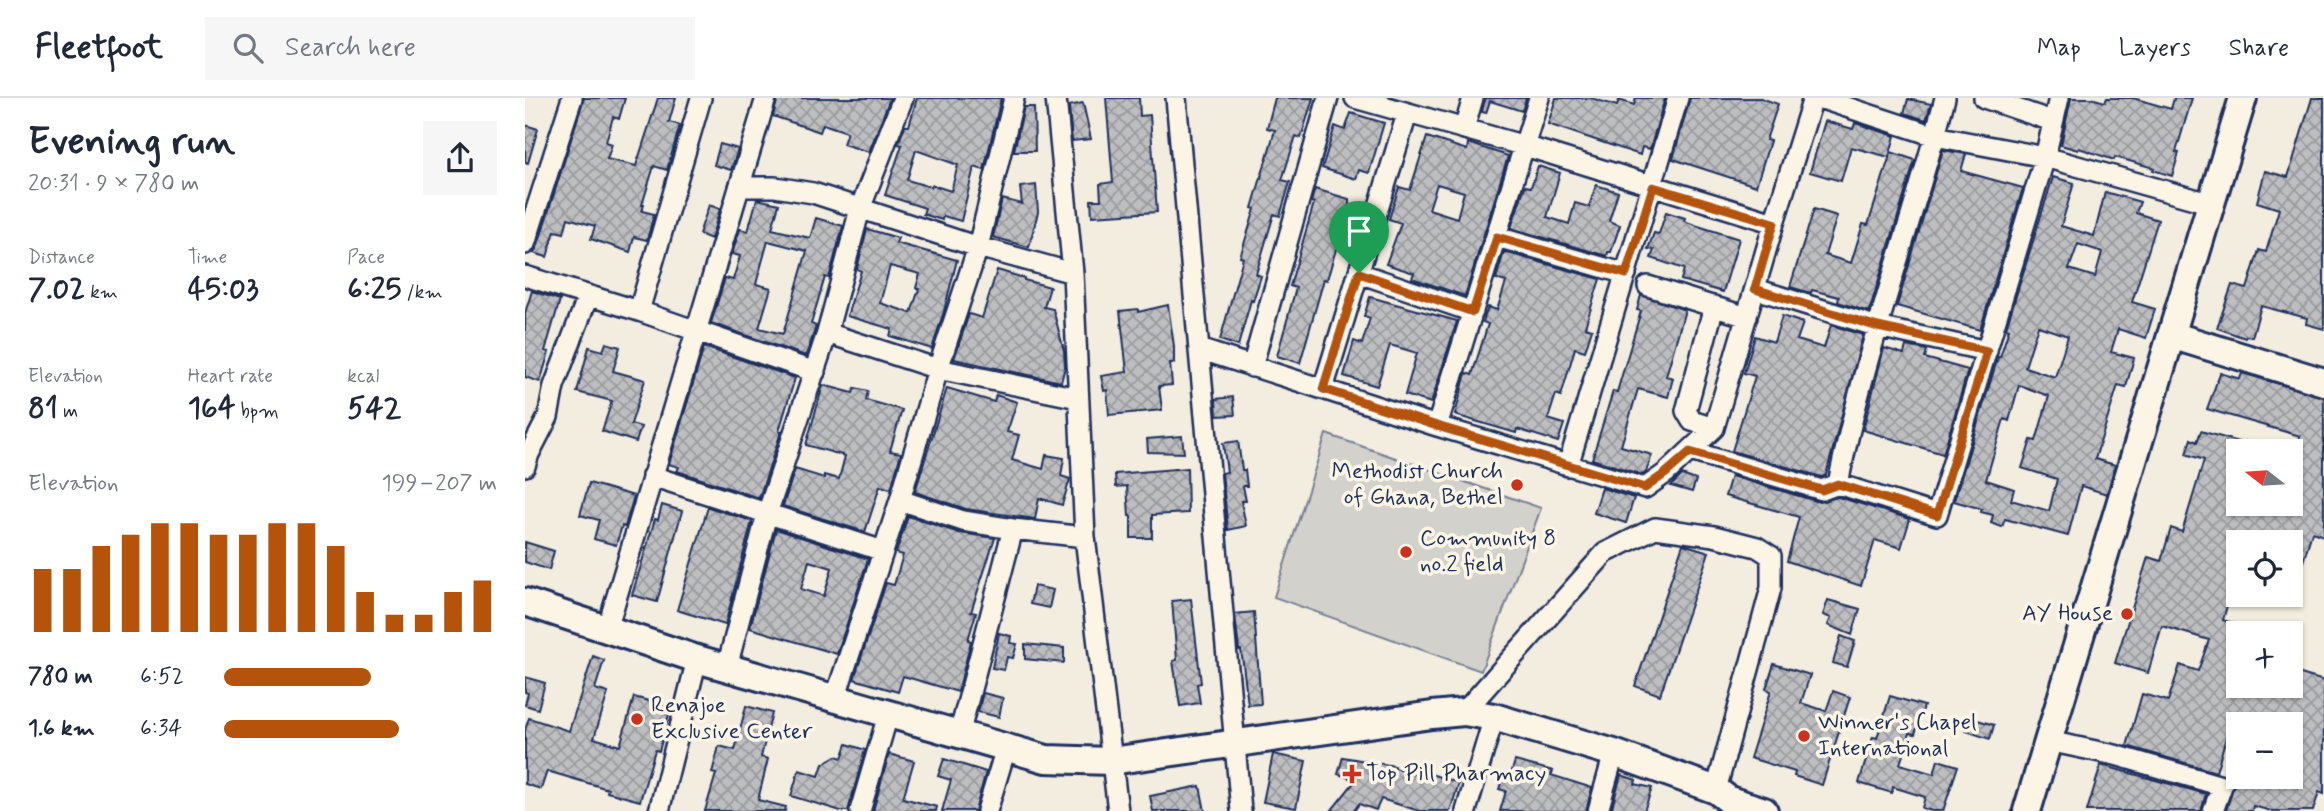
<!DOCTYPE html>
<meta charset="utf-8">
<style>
:root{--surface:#fff;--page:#f6f6f7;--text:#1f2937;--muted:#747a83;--line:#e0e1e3;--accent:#b45309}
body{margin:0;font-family:Mynerve,sans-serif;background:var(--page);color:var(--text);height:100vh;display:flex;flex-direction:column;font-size:26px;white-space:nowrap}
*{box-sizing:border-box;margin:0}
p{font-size:23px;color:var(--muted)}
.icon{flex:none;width:38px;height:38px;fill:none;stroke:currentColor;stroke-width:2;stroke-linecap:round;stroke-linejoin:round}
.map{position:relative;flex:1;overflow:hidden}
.panel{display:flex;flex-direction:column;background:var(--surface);width:525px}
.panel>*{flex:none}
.needle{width:46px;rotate:287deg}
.controls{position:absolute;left:1701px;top:341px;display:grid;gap:14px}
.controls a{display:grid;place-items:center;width:77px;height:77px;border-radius:0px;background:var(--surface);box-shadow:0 2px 5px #0004;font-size:35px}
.pin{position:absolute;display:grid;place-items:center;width:60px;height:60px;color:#fff;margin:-72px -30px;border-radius:50% 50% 50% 0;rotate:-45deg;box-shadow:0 0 7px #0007}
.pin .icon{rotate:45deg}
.round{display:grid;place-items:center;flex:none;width:74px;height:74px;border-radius:0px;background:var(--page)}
.summary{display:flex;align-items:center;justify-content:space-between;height:119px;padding:0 28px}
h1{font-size:38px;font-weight:800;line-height:52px}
.figures{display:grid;grid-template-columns:repeat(3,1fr);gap:10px;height:119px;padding:7px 28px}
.figures div{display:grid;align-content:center}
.figures b{font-size:30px;font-weight:800}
.figures small{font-size:19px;font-weight:400}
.figures p{font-size:19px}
.chart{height:196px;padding:14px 28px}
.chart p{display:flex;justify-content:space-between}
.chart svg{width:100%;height:126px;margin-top:7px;stroke:var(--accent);stroke-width:6}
ul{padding:0 28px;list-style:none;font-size:23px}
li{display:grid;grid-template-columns:112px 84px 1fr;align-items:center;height:52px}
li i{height:18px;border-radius:9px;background:var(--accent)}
header{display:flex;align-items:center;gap:42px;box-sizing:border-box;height:98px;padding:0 35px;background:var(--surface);border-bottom:2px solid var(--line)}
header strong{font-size:33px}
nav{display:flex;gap:38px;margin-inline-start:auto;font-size:24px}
.search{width:490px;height:63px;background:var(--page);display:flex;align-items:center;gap:18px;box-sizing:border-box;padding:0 24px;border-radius:0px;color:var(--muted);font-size:26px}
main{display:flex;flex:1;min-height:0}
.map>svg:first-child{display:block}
.grass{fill:#d3d1cc;stroke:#778095;stroke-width:2}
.building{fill:url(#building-cross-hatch);stroke:#1b2f5e;stroke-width:2;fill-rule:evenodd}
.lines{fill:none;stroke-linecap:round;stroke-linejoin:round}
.street-casing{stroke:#1b2f5e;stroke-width:24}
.secondary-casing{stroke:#1b2f5e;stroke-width:32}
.street{stroke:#fcf5e5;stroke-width:19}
.secondary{stroke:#fcf5e5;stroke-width:26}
.route-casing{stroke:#fff;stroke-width:14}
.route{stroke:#b45309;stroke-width:9}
.poi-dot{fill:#c8321e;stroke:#fcf5e5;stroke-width:2.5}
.labels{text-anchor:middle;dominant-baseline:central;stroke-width:7;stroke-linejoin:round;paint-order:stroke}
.poi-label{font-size:23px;fill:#1b2f5e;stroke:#fcf5e5;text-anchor:start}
</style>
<header>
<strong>Fleetfoot</strong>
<div class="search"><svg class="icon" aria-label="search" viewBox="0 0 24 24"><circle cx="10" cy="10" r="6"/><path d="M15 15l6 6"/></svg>Search here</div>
<nav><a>Map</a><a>Layers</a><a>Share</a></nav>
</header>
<main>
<section class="panel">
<div class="summary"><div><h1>Evening run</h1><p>20:31 · 9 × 780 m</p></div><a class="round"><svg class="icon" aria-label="share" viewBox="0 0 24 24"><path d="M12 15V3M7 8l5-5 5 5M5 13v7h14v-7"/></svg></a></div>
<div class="figures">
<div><p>Distance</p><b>7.02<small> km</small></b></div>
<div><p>Time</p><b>45:03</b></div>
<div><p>Pace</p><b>6:25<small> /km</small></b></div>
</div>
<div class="figures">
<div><p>Elevation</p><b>81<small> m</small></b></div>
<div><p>Heart rate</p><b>164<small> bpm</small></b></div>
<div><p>kcal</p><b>542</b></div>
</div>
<div class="chart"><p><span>Elevation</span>199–207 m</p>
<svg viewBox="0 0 160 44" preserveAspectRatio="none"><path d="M5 44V22M15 44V22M25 44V14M35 44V10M45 44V6M55 44V6M65 44V10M75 44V10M85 44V6M95 44V6M105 44V14M115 44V30M125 44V38M135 44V38M145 44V30M155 44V26"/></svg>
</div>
<ul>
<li><b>780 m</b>6:52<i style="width:54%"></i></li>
<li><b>1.6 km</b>6:34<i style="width:64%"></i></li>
</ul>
</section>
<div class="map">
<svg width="1799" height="713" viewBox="0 0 1799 713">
<defs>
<pattern id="building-cross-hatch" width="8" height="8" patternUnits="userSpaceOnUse" patternTransform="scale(1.75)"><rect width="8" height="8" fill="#bebec0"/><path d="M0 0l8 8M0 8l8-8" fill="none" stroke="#9a9b9f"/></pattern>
</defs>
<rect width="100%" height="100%" fill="#f3ede0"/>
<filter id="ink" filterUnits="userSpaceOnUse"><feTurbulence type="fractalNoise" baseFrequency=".0143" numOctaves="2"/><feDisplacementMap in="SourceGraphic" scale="14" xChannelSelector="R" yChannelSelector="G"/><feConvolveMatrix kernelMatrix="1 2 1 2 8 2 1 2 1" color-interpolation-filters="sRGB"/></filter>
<g filter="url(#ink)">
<path class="grass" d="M801 336 1016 410 956 573 749 499Z"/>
<path class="building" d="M59 0H100L94 21 88 19 81 44 87 46 82 61 111 68 133 0H151L144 24 155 27 142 72 129 68 117 107H119L117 113 129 116 122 142 109 139 105 154 66 141 70 128 43 120 39 135 30 133 22 159 8 155 12 150Z
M253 0H365L344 54 318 46 322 34 298 26 295 34 248 18Z
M392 0H476L459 72 449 69 436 123 418 118 417 122 398 116 400 110 360 97 377 47 373 46 380 28H384ZM391 52 433 67 426 93 407 87 406 89 382 82Z
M581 0H614L615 18 625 17 632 114 567 118 566 102H576L575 86 588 84Z
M750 0H788L776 40 771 38 757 82 765 84 755 118 749 116 731 176 736 178 728 203 726 202 713 248 695 242 718 160 715 159 730 111 727 110 750 32 742 30Z
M960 0H1001L997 13 965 3 961 15 957 14Z
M1031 0H1066L1092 8 1094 2 1109 7 1111 0H1140L1125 51 1117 49 1115 57 1023 26Z
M1165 0H1236L1253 6 1241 42 1245 43 1231 88 1148 61Z
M1546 0H1566L1580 4 1582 0H1608L1646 11 1649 0H1667L1651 54 1654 55 1647 78 1628 72 1629 70 1590 59 1589 62 1554 50 1553 52 1536 47Z
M1787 0H1799V231L1781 226 1782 220 1736 208 1727 239 1721 238 1720 240 1692 230 1707 187 1722 191 1734 152 1741 154 1754 111 1732 104 1740 73 1763 79Z
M1383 1 1406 6 1401 22 1379 15Z
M558 5 566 41 547 43 544 8Z
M499 9H509L510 53H489Z
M826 15 859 25 844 75 834 72 831 81 797 70 810 28 820 32Z
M1300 23 1328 31 1330 25 1370 38 1364 59 1326 49 1316 83 1285 74Z
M0 27 13 31 3 65 0 64Z
M902 39 942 52 943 45 983 58 940 198 887 180 889 175 861 166 876 125 864 121 874 89 885 92ZM912 86 939 94 932 120 904 111Z
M195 46 213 51 206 72 189 67Z
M1418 52 1441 56 1436 73 1498 90 1455 232 1372 208Z
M1366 54 1390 62 1344 214 1313 204 1314 199 1287 192 1286 195 1265 189 1289 111 1312 118 1300 157 1326 165 1338 126 1343 127Z
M1013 68 1035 75 1022 119 1044 126 1050 105 1064 109 1071 87 1093 94 1084 123 1095 127 1086 154H1083L1082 158 986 130 1000 88 1006 89Z
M1528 79 1549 85 1536 128 1569 138 1580 94 1615 104 1611 115 1633 122 1607 204 1630 211 1621 240 1593 231 1586 254 1609 260 1601 289 1593 287 1570 361 1590 367 1582 396 1556 388 1543 438 1480 421 1477 429 1466 425 1468 417 1456 414 1457 411 1429 403 1473 259H1475L1484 231 1481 230ZM1553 146 1577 154 1570 179 1544 171ZM1513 228 1543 238 1530 279 1500 269ZM1494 287 1524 298 1511 343 1506 342 1497 370 1532 381 1524 413 1486 402 1489 391 1461 382 1479 321 1484 323Z
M511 87 513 114 504 149 468 139 477 101 497 106 495 89Z
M790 91 824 101V107L802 182 799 181 775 265 752 258 771 190 765 188 789 105 786 104Z
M232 101 254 106 247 131 285 140 291 120 318 128 304 180 300 179 286 226 291 228 281 258 186 225 200 180 208 182 215 158 207 156 215 131 223 133ZM243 143 282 153 258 236 234 230 246 190 231 186Z
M184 107 195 111 186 141 174 136Z
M1141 114 1160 120 1159 123 1170 127 1214 141 1198 194 1156 182 1159 171 1126 160 1129 152 1123 151 1129 135 1134 136Z
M342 131 373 140 371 145 432 162 419 213 407 251 365 238 367 231 322 218 336 173 332 171ZM365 168 395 176 391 190 394 191 386 215 355 205Z
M979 154 1075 181 1060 229 1067 231 1060 253 1050 250 1036 298 1031 296 1023 321 1039 326 1033 344 992 331 991 335 930 317 941 275 947 277 963 226 958 224 963 209 972 212 981 184 971 181Z
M472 172 499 180V182L525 189 519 209 528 211 539 253 540 269 536 284 429 261 444 216 457 220Z
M7 193 35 202 20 253 24 254 15 284 0 279V215Z
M1116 197 1160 212 1141 278 1148 280 1143 299 1113 291 1096 348 1127 357 1121 374 1118 377 1067 361 1088 293 1092 294 1116 213 1112 212Z
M845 199 932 223 906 305 880 297 892 255 865 247 852 288 819 278 829 243 837 246 845 220 839 218Z
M643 207 649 248V265H645L647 287 634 288 637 312 584 317 582 292 579 293 576 278 602 274 595 213 613 211V214Z
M1257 218 1278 225 1272 242 1299 250 1306 227 1338 237 1301 377 1297 379 1207 353 1230 278 1219 275 1230 238 1249 244Z
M81 245 95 249 88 273 120 282 106 326 116 329 111 344 77 333 87 303 52 294 64 249 78 253Z
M1381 248 1402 252 1400 260 1443 272 1418 356 1338 332 1359 250 1379 256Z
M179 249 270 280 254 333 256 334 234 400 152 373 154 369 144 366Z
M1695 275 1715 281 1717 275 1799 299V438L1787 434 1769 494 1766 493V444H1713V469L1698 522 1713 527V588H1766V573L1799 583V696L1794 694 1788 713H1746L1728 708 1727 713H1701L1709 686 1702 677 1708 679H1766V626H1705L1691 674 1602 648 1617 596 1643 603 1655 567 1673 573 1684 542 1637 528 1623 575 1590 565 1623 459 1636 463 1646 430 1657 434 1679 362 1661 356 1666 341 1672 344 1676 333 1713 344V406H1766V360H1768L1775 338 1682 311Z
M298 287 328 295 330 290 343 293 341 302 377 312 365 353 376 355 366 391 355 388 340 434 258 408 270 371 299 380V377L314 381 320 358 281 347Z
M422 290 469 304 471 297 492 304 482 334 494 337 487 362 518 371 521 357 539 360 536 378 545 381 537 407 514 400 510 421 441 411 390 394Z
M708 299 710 317 692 318 691 301Z
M657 338 659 355 623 354 622 341Z
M713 343 717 372H720L722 388H718L721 403H716L721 428 703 432 697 375 702 374 698 345Z
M662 370 663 415 627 417V440H606V418H604L602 388 591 389 590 376Z
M1157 377 1171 382 1167 394 1146 388Z
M1206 378 1294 404 1313 399 1385 421 1376 450 1350 442 1336 488 1262 463 1274 419 1200 398Z
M64 385 109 398 100 429 97 428 91 447 69 441 74 422 55 417Z
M1077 390 1109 400 1101 425 1069 415Z
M137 407 157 413 132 504 107 497 130 421 133 422Z
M183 409 227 423 200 527 152 512Z
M383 418 434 435 470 440 446 514 451 515 443 542 446 543 433 594 378 578 373 594 329 581 361 485 369 487 378 457 371 455Z
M251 431 343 461 312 556 225 530ZM284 463 307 470 299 498 276 491Z
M0 444 29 453 24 472 0 464Z
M1158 446 1184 454 1135 597 1110 588Z
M509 488 528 492 524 510 505 506Z
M666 501 676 585 672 586 675 605 655 608 648 563 652 562 647 503Z
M1303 502 1335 511 1327 537 1303 527 1306 520 1298 517Z
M729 514 736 606 723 607 718 566 716 552H714L710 516Z
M474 535 486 538 485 545 492 546 488 560 482 559 479 572 467 570Z
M1316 538 1330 543 1322 569 1308 565Z
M500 546 539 550V565L500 561Z
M68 558 79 562 70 591 83 595 69 640 95 648 109 599 146 609 134 653 130 652 115 703 82 694 83 691 22 673 16 691 0 686V632L4 620 44 633Z
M1249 566 1285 577 1276 605 1301 613 1308 593 1325 599 1297 687 1269 678 1270 674 1225 660 1246 593 1241 591Z
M0 579 20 585 13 611 0 607 3 595 0 594Z
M458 595 478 600 474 619 453 614Z
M1365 598 1399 608 1390 636 1385 635 1375 666 1409 676 1413 662 1433 668 1418 713H1407L1397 710 1400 699 1368 689 1367 695 1334 685 1348 639 1352 640Z
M221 608 247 615 236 659 243 661 233 702 261 709 260 713H180L191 676 187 675 194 648 210 652Z
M1446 620 1469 627 1465 641 1441 633Z
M322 646 340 652 323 713H316L266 698 274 672 294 678 298 666 311 658 317 660Z
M364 656 389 663 378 700 412 709 411 713H348Z
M748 656 781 663 771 710 738 704Z
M818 659 870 668V670L897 679 899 674 934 685 925 713H894L856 701 851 712 834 706 829 713H806L831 682 813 676Z
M419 661 461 674 450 713H417L426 682 413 678Z
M990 663 1028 673 1026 677 1067 690 1061 713H975L981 693 974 691 979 677 985 679Z
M1576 667 1681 696 1676 713H1562Z
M1096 677 1111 682 1110 686 1127 690 1119 713H1086Z
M675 688 680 713H628L625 698Z"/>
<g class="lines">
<g class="street-casing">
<path id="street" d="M531 0 548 175 560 439 593 713
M651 0 716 713
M830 0 1000 48 1249 125 1288 0
M1294 0 1410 38 1520 59 1687 106
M1459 0 1527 23
M939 31 948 0
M214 89H250L288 95 453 149 548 175
M972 139 1101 176
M0 146 47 0
M834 175 948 214
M0 178 114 213 290 274
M1123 188 1222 219
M1231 191 1353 229 1462 253
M1189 208 1161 313 1167 323 1189 330
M114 213 176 0
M302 235 413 271 553 300
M674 251 912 328 1120 390 1141 375 1189 330 1249 125
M727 269 803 0
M798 291 882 16
M912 328 1014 0
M1165 353 1297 392 1313 386 1412 417 1520 59 1534 0
M0 368 4 356 23 319 29 288 63 198
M1043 368 1153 0
M127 378 358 453
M1313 386C1339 255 1386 129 1420 0
M375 402 413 271 453 149 489 0
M82 531 241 0
M202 569 242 416 302 235 335 111 378 0
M310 601 375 402 438 423 488 431 560 439
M939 614 1080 455 1130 430 1189 438 1232 449 1246 458V490L1191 692
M434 637 488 431
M1523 643 1590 657 1697 688 1688 713
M134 713 172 561
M335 713 363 617
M462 713 481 650
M941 713 969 619
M1073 713 1089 655"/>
</g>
<g class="secondary-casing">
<path id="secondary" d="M1646 237 1799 284
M0 504 172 561 521 661 586 663 907 617 939 614 969 619 1089 655 1191 692 1204 702 1239 713
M1502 713 1718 0"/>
</g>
<use href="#street" class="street"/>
<use href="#secondary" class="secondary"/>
</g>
</g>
<g class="lines" filter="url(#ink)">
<g class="route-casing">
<path id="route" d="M1128 89 1249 125 1230 191 1353 229 1462 253 1412 417 1313 386 1297 392 1165 354 1141 375 1120 390 912 328 798 291 834 175 948 214 972 139 1101 176Z"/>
</g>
<use href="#route" class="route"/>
</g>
<g class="poi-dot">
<circle cx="992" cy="387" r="7"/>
<circle cx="881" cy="454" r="7"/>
<circle cx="1602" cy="516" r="7"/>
<circle cx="112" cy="621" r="7"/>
<circle cx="1279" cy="638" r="7"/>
<path d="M823.5 665.5h7v7h7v7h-7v7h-7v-7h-7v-7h7z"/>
</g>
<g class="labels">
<g class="poi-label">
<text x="978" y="374" text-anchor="end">Methodist Church<tspan x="978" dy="26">of Ghana, Bethel</tspan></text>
<text x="895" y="441">Community 8<tspan x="895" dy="26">no.2 field</tspan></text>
<text x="1588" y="516" text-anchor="end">AY House</text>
<text x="126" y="608">Renajoe<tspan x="126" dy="26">Exclusive Center</tspan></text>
<text x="1293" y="625">Winner's Chapel<tspan x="1293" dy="26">International</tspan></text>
<text x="841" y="676">Top Pill Pharmacy</text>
</g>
</g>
</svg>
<div class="controls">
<a><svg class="needle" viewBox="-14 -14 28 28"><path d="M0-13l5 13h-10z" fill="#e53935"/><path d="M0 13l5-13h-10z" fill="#747a83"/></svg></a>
<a><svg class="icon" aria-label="locate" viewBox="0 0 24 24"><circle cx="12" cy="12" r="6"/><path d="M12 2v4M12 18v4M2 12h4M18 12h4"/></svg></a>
<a>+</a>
<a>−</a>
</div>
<div class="pin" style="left:834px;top:175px;background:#1e9e55"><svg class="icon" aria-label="arrive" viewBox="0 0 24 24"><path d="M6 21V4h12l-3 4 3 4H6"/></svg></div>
</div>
</main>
